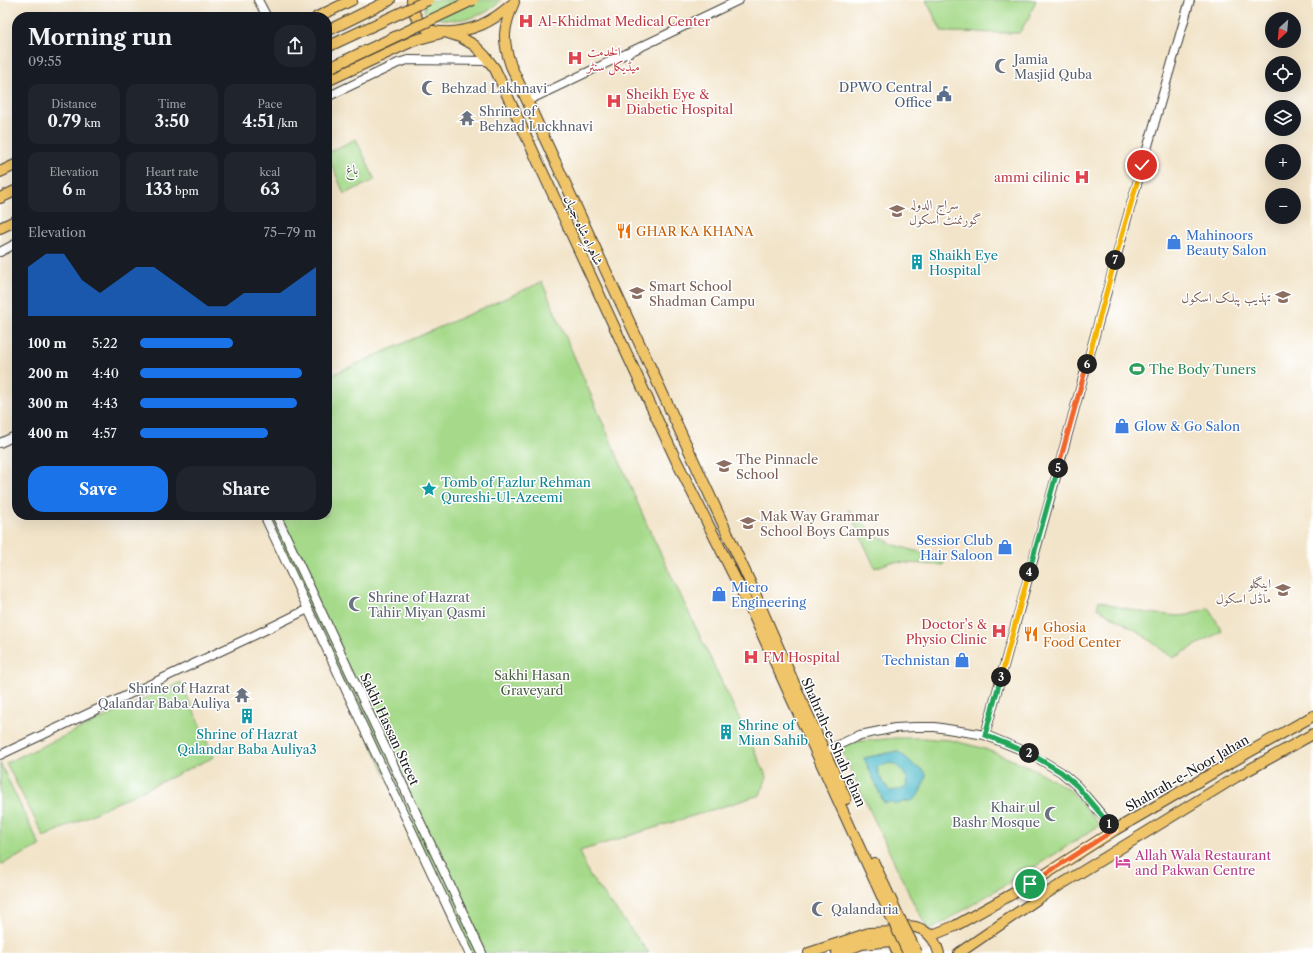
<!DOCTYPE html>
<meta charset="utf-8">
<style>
:root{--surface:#171b24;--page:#20242c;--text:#f1f3f6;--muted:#9ea1a6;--accent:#1a73e8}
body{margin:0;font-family:"Libre Caslon Text",Amiri,serif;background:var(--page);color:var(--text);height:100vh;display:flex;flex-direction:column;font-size:15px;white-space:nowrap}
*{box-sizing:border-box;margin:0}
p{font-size:13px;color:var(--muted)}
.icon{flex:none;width:22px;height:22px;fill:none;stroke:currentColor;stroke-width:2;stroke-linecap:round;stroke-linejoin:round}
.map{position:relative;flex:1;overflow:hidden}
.drawer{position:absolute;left:12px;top:12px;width:320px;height:508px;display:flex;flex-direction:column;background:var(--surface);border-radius:16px;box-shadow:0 4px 16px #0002}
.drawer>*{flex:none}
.needle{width:26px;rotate:206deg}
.controls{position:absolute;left:1265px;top:12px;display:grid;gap:8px}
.controls a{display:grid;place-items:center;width:36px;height:36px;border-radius:50%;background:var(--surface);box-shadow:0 4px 16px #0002;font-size:20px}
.pin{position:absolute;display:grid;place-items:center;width:34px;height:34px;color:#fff;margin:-17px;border:2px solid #fff;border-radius:50%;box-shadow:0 1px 4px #0007}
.km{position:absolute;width:20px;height:20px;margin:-10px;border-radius:50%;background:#222;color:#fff;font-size:11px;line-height:20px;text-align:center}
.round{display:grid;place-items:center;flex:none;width:42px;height:42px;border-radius:16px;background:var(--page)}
.head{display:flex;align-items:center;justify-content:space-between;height:68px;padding:0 16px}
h1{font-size:22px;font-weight:800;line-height:30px}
.metrics{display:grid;grid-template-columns:repeat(3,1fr);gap:6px;height:68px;padding:4px 16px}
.metrics div{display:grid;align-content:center;border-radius:10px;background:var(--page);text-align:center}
.metrics b{font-size:17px;font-weight:800}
.metrics small{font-size:11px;font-weight:400}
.metrics p{font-size:11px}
.chart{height:112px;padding:8px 16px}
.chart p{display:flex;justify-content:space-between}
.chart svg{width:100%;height:72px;margin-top:4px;fill:var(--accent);opacity:.7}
.action{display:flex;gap:8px;margin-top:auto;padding:8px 16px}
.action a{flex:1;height:46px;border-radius:16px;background:var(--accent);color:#fff;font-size:16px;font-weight:800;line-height:46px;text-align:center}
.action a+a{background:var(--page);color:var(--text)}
ul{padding:0 16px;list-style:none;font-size:13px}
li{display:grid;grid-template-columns:64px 48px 1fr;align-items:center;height:30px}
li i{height:10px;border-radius:5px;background:var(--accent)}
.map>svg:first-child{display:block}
.green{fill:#a6da8a;stroke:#617b53}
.water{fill:#50bbcb;stroke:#366c74;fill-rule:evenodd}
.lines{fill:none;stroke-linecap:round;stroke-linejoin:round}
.minor-casing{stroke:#3c3a36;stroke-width:10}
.major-casing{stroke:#3c3a36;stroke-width:12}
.minor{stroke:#fff;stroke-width:8}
.major{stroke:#f0c469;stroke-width:10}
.major-bridge-casing{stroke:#3c3a36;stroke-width:12;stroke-linecap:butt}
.major-bridge{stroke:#f0c469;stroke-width:10}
.split-1-casing{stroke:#fff;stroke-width:8}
.split-2-casing{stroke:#fff;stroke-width:8}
.split-3-casing{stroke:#fff;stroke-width:8}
.split-4-casing{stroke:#fff;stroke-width:8}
.split-5-casing{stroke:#fff;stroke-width:8}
.split-6-casing{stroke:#fff;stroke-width:8}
.split-7-casing{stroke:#fff;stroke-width:8}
.split-8-casing{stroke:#fff;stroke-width:8}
.split-1{stroke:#f0652b;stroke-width:5}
.split-2{stroke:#22a559;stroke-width:5}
.split-3{stroke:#22a559;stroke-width:5}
.split-4{stroke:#f5b400;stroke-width:5}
.split-5{stroke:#22a559;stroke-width:5}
.split-6{stroke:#f0652b;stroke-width:5}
.split-7{stroke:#f5b400;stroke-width:5}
.split-8{stroke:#f5b400;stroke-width:5}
.labels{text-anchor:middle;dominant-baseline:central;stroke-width:3;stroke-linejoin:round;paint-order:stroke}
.health-label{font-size:13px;fill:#be3a42;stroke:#fff;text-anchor:start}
.worship-label{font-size:13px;fill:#5b616d;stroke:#fff;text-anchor:start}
.service-label{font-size:13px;fill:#4e5e75;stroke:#fff;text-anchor:end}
.park-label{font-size:13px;fill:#4c5e42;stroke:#fff}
.education-label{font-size:13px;fill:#785e54;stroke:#fff;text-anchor:start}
.street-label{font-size:13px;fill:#1c1c1c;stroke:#fff}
.food-label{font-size:13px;fill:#c56008;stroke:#fff;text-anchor:start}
.shop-label{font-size:13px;fill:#366cbe;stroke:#fff;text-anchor:start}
.culture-label{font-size:13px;fill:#0d838f;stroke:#fff;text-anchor:start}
.leisure-label{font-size:13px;fill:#27864d;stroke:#fff;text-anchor:start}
.hotel-label{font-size:13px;fill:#b23c85;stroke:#fff;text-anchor:start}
</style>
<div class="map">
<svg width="1313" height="953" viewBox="0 0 1313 953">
<rect width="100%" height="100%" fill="#fff"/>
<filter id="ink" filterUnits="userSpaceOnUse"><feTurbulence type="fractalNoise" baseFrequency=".025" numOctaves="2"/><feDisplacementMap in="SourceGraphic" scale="8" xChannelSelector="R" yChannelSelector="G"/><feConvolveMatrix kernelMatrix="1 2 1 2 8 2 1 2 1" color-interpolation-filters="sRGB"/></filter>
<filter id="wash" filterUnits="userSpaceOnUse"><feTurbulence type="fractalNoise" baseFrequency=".012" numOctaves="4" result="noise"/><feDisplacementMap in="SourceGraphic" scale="16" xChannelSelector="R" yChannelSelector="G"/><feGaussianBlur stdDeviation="0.9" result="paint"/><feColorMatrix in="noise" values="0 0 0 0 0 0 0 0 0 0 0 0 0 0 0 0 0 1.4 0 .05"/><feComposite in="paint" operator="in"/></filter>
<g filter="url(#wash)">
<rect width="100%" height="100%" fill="#f2e4c9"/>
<path class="green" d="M426 0H501C488 16 463 22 443 19 435 18 429 17 424 11Z
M926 0H1036L1029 17 1019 33 942 32Z
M356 139 375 180 344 194 327 153Z
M542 282 648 527 767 777 760 795 580 851 589 875 649 953H469L264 515H327V377Z
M848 509 879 537 895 545 915 551 945 556 943 565 891 562 875 568Z
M1099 600 1114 606 1147 613 1178 616 1188 615 1209 608 1222 631 1173 658 1137 631 1097 608Z
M181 682 214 757 44 837 6 763Z
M896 738H921L950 740 982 748 1005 757 1034 769 1070 790 1100 825 1044 861 929 931 913 902 840 747 852 742Z
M0 763 40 846 0 865Z"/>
<path class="water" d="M897 751 908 759 916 767 923 770 926 774V777C923 783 920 797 913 800 908 802 902 801 897 805L892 802 884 803 864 758ZM891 763C897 765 898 767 902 771 907 778 911 781 904 789L890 791 888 789 879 775 877 768 878 766 884 765Z"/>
</g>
<g filter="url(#ink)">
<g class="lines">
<g class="minor-casing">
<path id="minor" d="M258 0 267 17
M327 97 398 63 408 60 489 61
M527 101 739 0
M0 252 17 243
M0 443 17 435
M264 515 469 953
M276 515 482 953
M985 735 1126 222 1190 0
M832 748 860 735 895 728 915 727H935L985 735 1029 753 1061 772 1077 786 1115 830
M0 755 257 634 308 609"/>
</g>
<g class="major-casing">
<path id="major" d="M412 0C412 7 414 14 418 20 429 39 464 32 481 25 492 20 502 13 511 5
M514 2C503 28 502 40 511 66L749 580 800 697 846 799
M317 17 352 0
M327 31 390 0
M327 81 415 40 445 32 460 37 474 45 485 56 495 69 676 460 752 612 894 923
M0 172 17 164
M0 198 17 190
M0 228 17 220
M874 863 900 919
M930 936 955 926 1030 884 1115 830 1228 764 1313 716
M809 953 869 933 893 932
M837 953 862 944 892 941
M898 953C893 945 890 937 895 929 916 921 933 931 939 953
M959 953 1039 898 1150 830 1236 777 1313 734"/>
</g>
<use href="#minor" class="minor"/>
<use href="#major" class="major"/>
<g class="major-bridge-casing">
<path id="major-bridge" d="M327 47 428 0
M327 69 473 0
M900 919 917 953
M894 923 908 953"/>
</g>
<use href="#major-bridge" class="major-bridge"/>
</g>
</g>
<g class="lines" filter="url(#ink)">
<g class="split-1-casing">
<path id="split-1" d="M1030 884 1114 830 1109 824"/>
</g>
<g class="split-2-casing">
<path id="split-2" d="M1029 753 1061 772 1077 786 1109 824"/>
</g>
<g class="split-3-casing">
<path id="split-3" d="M1001 677 985 735 1029 753"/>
</g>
<g class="split-4-casing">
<path id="split-4" d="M1001 677 1029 572"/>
</g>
<g class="split-5-casing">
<path id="split-5" d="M1029 572 1058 468"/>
</g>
<g class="split-6-casing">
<path id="split-6" d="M1058 468 1087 364"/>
</g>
<g class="split-7-casing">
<path id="split-7" d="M1087 364 1115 260"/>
</g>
<g class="split-8-casing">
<path id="split-8" d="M1115 260 1142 165"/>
</g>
<use href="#split-1" class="split-1"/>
<use href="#split-2" class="split-2"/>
<use href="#split-3" class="split-3"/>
<use href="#split-4" class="split-4"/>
<use href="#split-5" class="split-5"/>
<use href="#split-6" class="split-6"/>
<use href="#split-7" class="split-7"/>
<use href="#split-8" class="split-8"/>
</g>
<defs>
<g id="hospital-bare" transform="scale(1.2)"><path d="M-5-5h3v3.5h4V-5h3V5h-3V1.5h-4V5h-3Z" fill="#e0444e" stroke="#fff" stroke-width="2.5" paint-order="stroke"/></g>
<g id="mosque-bare" transform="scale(1.2)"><path d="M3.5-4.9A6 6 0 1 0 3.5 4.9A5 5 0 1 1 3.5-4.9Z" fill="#6b7280" stroke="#fff" stroke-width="2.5" paint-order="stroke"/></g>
<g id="civic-bare" transform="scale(1.2)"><path d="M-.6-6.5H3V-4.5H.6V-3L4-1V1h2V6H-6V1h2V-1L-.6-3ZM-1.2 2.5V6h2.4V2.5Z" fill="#5c6f8a" stroke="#fff" stroke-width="2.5" paint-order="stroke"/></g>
<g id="temple-bare" transform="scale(1.2)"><path d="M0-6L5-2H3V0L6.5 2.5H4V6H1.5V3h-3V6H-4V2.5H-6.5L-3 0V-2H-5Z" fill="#6b7280" stroke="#fff" stroke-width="2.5" paint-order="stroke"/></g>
<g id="school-bare" transform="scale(1.2)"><path d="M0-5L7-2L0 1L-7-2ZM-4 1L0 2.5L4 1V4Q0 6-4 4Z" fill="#8d6e63" stroke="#fff" stroke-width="2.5" paint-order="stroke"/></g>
<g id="restaurant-bare" transform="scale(1.2)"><path d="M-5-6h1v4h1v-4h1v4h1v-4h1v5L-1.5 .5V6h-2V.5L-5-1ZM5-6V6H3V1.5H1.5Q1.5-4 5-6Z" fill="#e8710a" stroke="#fff" stroke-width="2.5" paint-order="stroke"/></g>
<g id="shop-bare" transform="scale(1.2)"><path d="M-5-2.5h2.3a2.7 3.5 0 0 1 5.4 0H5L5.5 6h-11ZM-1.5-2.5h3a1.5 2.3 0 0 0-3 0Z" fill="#3f7fe0" stroke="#fff" stroke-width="2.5" paint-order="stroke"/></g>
<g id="building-bare" transform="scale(1.2)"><path d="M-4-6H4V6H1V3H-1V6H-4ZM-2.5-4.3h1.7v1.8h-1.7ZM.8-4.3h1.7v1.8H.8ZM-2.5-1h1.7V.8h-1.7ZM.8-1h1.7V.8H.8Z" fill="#0f9aa8" stroke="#fff" stroke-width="2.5" paint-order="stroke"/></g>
<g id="university-bare" transform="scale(1.2)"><path d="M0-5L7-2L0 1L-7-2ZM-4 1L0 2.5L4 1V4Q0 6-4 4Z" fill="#8d6e63" stroke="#fff" stroke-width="2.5" paint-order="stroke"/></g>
<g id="stadium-bare" transform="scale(1.2)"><path d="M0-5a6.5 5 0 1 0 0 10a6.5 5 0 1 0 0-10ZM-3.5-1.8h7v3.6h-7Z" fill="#2e9e5b" stroke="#fff" stroke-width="2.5" paint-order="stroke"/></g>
<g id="sight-bare" transform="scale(1.2)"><path d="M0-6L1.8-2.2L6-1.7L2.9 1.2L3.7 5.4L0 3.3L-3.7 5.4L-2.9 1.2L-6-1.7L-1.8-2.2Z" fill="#0f9aa8" stroke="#fff" stroke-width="2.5" paint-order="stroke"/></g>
<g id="hotel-bare" transform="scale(1.2)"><path d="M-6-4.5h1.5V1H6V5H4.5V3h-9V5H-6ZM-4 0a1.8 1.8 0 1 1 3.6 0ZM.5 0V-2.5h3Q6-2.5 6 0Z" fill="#d1479c" stroke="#fff" stroke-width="2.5" paint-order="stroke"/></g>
</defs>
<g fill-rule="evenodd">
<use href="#hospital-bare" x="526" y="21"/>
<use href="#hospital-bare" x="575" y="58"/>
<use href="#mosque-bare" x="1002" y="66"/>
<use href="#mosque-bare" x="429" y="88"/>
<use href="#civic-bare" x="944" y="94"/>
<use href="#hospital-bare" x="614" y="101"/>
<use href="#temple-bare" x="467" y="118"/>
<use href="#hospital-bare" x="1082" y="177"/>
<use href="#school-bare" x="897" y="211"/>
<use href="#restaurant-bare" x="624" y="231"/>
<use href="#shop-bare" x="1174" y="242"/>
<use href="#building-bare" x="917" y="262"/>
<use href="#school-bare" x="637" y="293"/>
<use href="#university-bare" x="1283" y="297"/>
<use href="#stadium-bare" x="1137" y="369"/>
<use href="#shop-bare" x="1122" y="426"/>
<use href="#school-bare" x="724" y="466"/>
<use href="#sight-bare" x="429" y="489"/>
<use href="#school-bare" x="748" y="523"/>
<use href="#shop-bare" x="1005" y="547"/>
<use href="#school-bare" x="1283" y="590"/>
<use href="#shop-bare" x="719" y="594"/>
<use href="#mosque-bare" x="356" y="604"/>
<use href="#hospital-bare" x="999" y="631"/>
<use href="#restaurant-bare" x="1031" y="634"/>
<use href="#hospital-bare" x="751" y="657"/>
<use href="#shop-bare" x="962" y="660"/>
<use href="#temple-bare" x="242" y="695"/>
<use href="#building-bare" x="247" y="716"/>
<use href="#building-bare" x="726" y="732"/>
<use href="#mosque-bare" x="1052" y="814"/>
<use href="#hotel-bare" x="1123" y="862"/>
<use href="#mosque-bare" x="819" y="909"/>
</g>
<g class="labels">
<g class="health-label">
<text x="538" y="21">Al-Khidmat Medical Center</text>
<text x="587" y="51">الخدمت<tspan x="587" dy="15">میڈیکل سنٹر</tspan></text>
<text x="626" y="94">Sheikh Eye &amp;<tspan x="626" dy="15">Diabetic Hospital</tspan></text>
<text x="1070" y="177" text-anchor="end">ammi cilinic</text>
<text x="987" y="624" text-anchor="end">Doctor's &amp;<tspan x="987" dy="15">Physio Clinic</tspan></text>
<text x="763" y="657">FM Hospital</text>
</g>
<g class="worship-label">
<text x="1014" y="59">Jamia<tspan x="1014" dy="15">Masjid Quba</tspan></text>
<text x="441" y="88">Behzad Lakhnavi</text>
<text x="479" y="111">Shrine of<tspan x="479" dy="15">Behzad Luckhnavi</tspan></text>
<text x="368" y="597">Shrine of Hazrat<tspan x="368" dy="15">Tahir Miyan Qasmi</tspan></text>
<text x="230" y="688" text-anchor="end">Shrine of Hazrat<tspan x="230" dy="15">Qalandar Baba Auliya</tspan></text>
<text x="1040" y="807" text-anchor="end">Khair ul<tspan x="1040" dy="15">Bashr Mosque</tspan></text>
<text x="831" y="909">Qalandaria</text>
</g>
<g class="service-label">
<text x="932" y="87">DPWO Central<tspan x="932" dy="15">Office</tspan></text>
</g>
<g class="park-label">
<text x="352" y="169">باغ</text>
<text x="532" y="675">Sakhi Hasan<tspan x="532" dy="15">Graveyard</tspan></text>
</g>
<g class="education-label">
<text x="909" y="204">سراج الدولہ<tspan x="909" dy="15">گورنمنٹ اسکول</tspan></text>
<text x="649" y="286">Smart School<tspan x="649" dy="15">Shadman Campu</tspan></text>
<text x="1271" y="297" text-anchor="end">تہذیب پبلک اسکول</text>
<text x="736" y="459">The Pinnacle<tspan x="736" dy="15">School</tspan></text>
<text x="760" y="516">Mak Way Grammar<tspan x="760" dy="15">School Boys Campus</tspan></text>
<text x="1271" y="583" text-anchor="end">اینگلو<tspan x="1271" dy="15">ماڈل اسکول</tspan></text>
</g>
<g class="street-label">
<text transform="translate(584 230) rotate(65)">شاہراہِ شاہ جہاں</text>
<text transform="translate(390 729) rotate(65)">Sakhi Hassan Street</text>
<text transform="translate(834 742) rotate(66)">Shahrah-e-Shah Jehan</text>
<text transform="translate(1187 773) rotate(-30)">Shahrah-e-Noor Jahan</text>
</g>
<g class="food-label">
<text x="636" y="231">GHAR KA KHANA</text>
<text x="1043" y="627">Ghosia<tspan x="1043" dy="15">Food Center</tspan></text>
</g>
<g class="shop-label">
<text x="1186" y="235">Mahinoors<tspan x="1186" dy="15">Beauty Salon</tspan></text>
<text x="1134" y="426">Glow &amp; Go Salon</text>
<text x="993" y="540" text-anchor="end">Sessior Club<tspan x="993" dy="15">Hair Saloon</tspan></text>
<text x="731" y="587">Micro<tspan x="731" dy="15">Engineering</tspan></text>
<text x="950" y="660" text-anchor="end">Technistan</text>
</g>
<g class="culture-label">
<text x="929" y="255">Shaikh Eye<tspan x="929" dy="15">Hospital</tspan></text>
<text x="441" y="482">Tomb of Fazlur Rehman<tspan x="441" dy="15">Qureshi-Ul-Azeemi</tspan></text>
<text x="738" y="725">Shrine of<tspan x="738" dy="15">Mian Sahib</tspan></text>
<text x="247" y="734" text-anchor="middle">Shrine of Hazrat<tspan x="247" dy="15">Qalandar Baba Auliya3</tspan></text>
</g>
<g class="leisure-label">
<text x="1149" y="369">The Body Tuners</text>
</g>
<g class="hotel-label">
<text x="1135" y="855">Allah Wala Restaurant<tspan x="1135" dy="15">and Pakwan Centre</tspan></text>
</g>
</g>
</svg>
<div class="controls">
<a><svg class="needle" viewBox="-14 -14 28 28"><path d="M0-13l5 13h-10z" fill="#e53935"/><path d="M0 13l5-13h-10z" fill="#9ea1a6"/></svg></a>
<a><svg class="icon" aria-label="locate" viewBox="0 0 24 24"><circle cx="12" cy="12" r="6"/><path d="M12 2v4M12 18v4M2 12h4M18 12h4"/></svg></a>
<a><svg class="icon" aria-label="layers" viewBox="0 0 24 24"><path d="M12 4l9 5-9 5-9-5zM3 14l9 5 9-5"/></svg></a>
<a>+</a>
<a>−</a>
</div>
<div class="pin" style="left:1030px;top:884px;background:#1e9e55"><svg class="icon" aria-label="arrive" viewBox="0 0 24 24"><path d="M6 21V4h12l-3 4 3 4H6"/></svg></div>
<div class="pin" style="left:1142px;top:165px;background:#d93025"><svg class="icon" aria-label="check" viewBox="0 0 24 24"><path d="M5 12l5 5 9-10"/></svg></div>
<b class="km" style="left:1109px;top:824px">1</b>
<b class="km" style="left:1029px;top:753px">2</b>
<b class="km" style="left:1001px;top:677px">3</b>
<b class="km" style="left:1029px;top:572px">4</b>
<b class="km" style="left:1058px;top:468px">5</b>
<b class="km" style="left:1087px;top:364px">6</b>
<b class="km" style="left:1115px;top:260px">7</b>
<section class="drawer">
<div class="head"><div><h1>Morning run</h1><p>09:55</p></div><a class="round"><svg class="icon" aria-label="share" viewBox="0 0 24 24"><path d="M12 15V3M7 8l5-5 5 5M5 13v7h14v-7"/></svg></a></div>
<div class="metrics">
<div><p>Distance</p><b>0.79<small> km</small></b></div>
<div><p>Time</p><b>3:50</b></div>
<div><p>Pace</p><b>4:51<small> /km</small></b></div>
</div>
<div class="metrics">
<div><p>Elevation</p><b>6<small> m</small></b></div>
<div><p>Heart rate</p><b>133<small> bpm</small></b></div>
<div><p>kcal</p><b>63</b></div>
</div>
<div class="chart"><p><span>Elevation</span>75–79 m</p>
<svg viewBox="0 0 160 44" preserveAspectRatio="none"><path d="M0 44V14L10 6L20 6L30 22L40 30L50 22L60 14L70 14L80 22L90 30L100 38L110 38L120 30L130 30L140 30L150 22L160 14V44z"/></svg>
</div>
<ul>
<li><b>100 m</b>5:22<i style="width:53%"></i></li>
<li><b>200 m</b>4:40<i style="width:92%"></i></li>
<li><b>300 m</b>4:43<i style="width:89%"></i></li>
<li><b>400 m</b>4:57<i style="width:73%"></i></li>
</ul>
<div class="action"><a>Save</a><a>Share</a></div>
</section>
</div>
